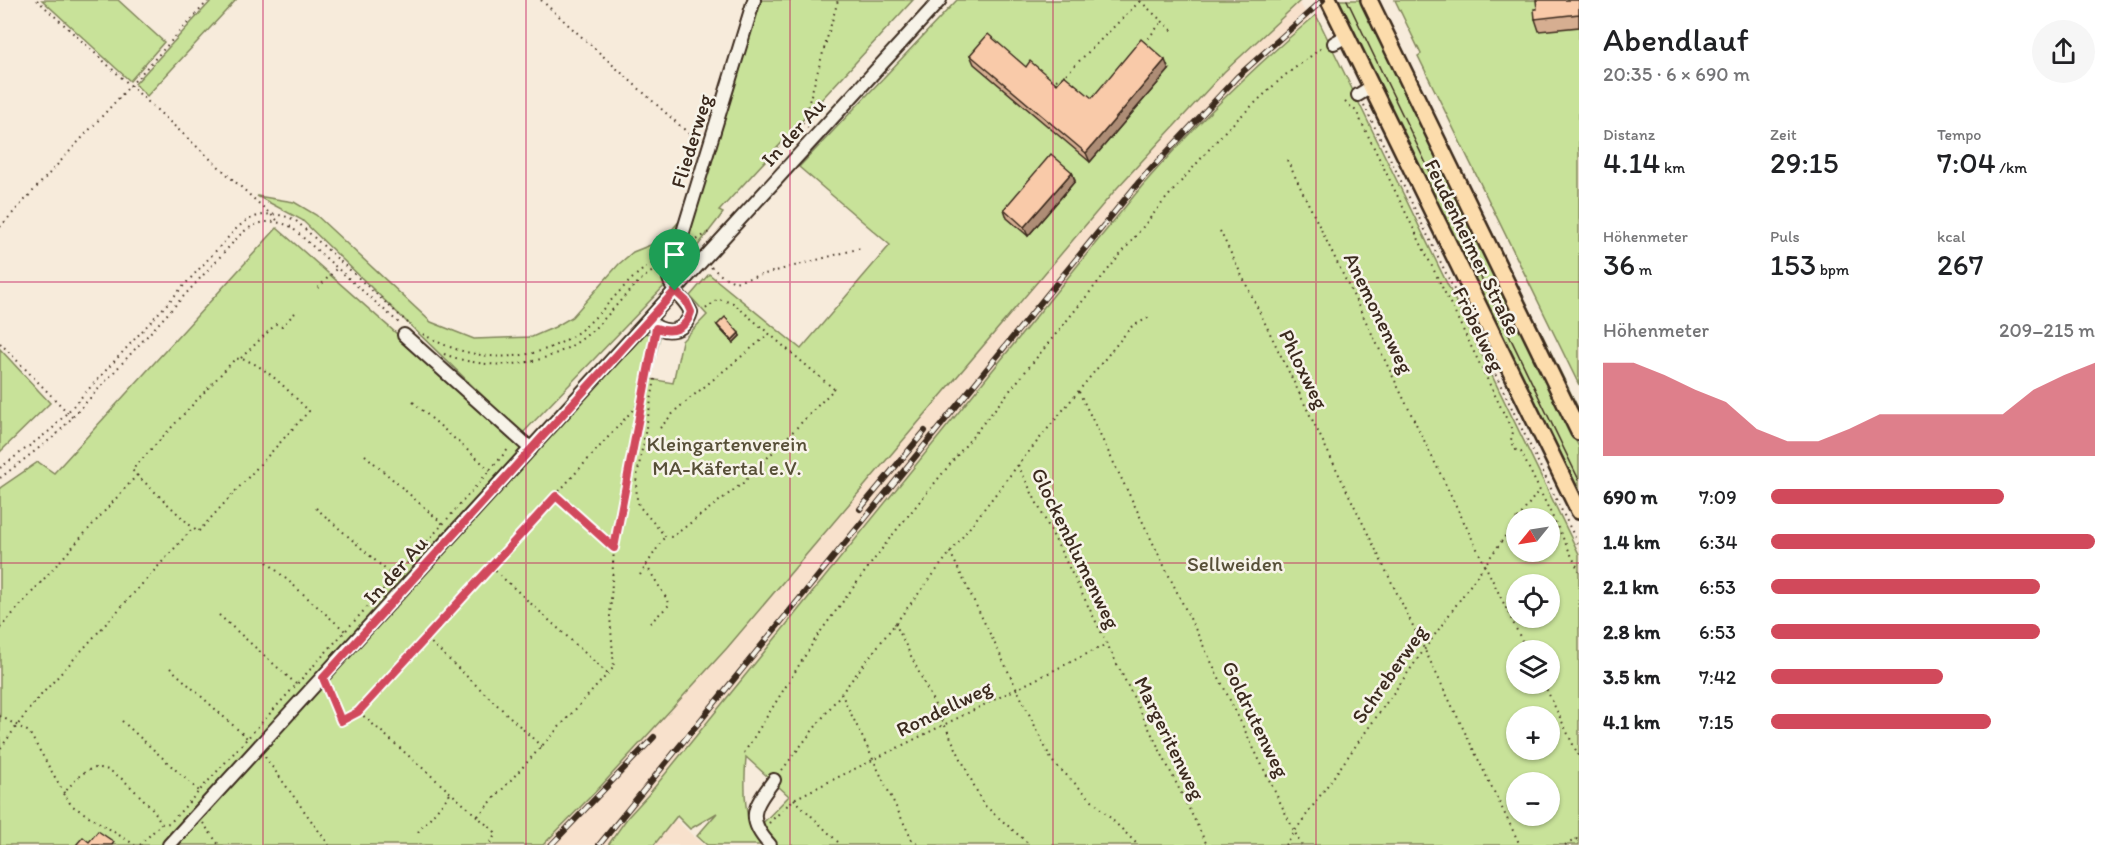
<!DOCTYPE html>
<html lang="de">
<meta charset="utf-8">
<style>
:root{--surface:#fff;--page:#f6f6f6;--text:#202124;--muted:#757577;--accent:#d1495b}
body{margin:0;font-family:Itim,sans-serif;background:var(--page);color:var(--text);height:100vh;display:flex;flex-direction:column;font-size:22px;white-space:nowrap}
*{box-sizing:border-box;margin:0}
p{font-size:20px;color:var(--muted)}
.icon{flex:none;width:33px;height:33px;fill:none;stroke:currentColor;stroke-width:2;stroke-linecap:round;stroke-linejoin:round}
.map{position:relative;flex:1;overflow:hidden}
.side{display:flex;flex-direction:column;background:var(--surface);width:540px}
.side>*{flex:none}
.needle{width:39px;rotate:240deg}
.tools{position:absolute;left:1506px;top:508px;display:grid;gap:12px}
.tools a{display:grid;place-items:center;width:54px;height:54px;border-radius:50%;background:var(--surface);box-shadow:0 2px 4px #0004;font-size:30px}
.pin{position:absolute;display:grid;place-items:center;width:51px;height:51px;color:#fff;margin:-62px -26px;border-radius:50% 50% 50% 0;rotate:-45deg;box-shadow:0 0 6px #0007}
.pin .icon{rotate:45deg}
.round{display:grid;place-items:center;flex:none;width:63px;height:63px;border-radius:32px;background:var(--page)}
.summary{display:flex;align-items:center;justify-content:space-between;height:102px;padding:0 24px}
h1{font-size:33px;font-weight:600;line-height:45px}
.metrics{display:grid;grid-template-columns:repeat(3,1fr);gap:9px;height:102px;padding:6px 24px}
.metrics div{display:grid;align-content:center}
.metrics b{font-size:30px;font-weight:600}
.metrics small{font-size:16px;font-weight:400}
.metrics p{font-size:16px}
.chart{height:168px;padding:12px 24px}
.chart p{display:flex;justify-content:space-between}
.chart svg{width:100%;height:108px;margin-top:6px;fill:var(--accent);opacity:.7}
ul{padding:0 24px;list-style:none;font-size:20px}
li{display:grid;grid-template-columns:96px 72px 1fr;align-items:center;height:45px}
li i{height:15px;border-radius:8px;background:var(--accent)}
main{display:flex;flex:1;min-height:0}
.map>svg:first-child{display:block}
.built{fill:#f8e1cc}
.green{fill:#c8e299;stroke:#82865c;stroke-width:1.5;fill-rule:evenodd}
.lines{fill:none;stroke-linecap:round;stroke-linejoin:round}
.minor-casing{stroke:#3b2a1e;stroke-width:16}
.major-casing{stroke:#3b2a1e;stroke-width:20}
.path{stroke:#3b2a1e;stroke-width:2;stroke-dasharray:1.5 4.5;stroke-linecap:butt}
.minor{stroke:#f7f3e8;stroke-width:12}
.major{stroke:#fcdcac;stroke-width:15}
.tram{stroke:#3b2a1e;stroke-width:1.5}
.rail-casing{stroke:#3b2a1e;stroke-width:6}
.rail{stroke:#f7f3e8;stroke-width:4;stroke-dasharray:11;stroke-linecap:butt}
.wall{fill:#d6ae91;stroke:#3b2a1e;stroke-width:1.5}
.shaded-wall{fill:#ae8d76;stroke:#3b2a1e;stroke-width:1.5}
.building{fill:#f9caa9;stroke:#3b2a1e;stroke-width:1.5}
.route-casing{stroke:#fff;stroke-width:12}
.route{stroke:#d1495b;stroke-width:8}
.grid{fill:none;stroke:#c2185b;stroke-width:1.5;stroke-opacity:0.55}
.labels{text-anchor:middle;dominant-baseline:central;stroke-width:5;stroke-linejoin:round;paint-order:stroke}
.street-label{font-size:21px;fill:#3b2a1e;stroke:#f7f3e8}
.park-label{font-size:21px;fill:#574f37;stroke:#f7f3e8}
</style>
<main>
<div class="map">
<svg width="1579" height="845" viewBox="0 0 1579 845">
<rect width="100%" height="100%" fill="#f7ebdb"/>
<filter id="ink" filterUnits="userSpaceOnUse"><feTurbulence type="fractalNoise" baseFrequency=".0167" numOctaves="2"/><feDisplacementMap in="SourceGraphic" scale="12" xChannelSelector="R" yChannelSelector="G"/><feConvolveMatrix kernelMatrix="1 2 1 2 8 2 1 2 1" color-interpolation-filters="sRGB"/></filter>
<g filter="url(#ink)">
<path class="built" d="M1299 2 1310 20 1270 52 1210 111 1142 186 649 794 628 817 608 845H543L601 786 727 648 1117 188 1224 72Z
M675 819 703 845H654Z"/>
<path class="green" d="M42 0H118L164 42 130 81Z
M212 0H236L147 96 135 84Z
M758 0H913L719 211 723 213 690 256 693 266 678 282 672 278 522 434 302 220 257 196 294 202 316 215 431 322 474 339 532 337 555 327 572 317 619 264 633 252 663 240 695 203Z
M957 0H1301L1224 72 1117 188 727 648 601 786 543 845H0V488L38 462 54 473 277 228 533 454 644 333 660 336 650 379 673 383 682 341 707 315 690 296 709 274 801 349 890 245 799 167Z
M1337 0H1360L1579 447V497Z
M1375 0H1378L1579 410V417Z
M1395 0H1579V385L1418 56 1421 54Z
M1316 15 1579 554V845H776L759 827 789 796 746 757C744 784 742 825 762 845H707L697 836 717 813 690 829 677 816 654 845H608L628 817 649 794 1142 186C1196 124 1253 67 1316 15ZM1516 519H1550V552H1516ZM1516 585H1550V618H1516ZM1516 651H1550V684H1516ZM1516 717H1550V750H1516ZM1516 783H1550V816H1516Z
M0 349 50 403 0 452Z"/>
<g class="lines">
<g class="minor-casing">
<path id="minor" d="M1334 43 1347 36
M1358 95 1371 87
M649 321C665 336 685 333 691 312 685 299 672 292 669 278L754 0
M404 335 531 449
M169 845 940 0
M770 845C745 818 754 807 774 780"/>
</g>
<g class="major-casing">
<path id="major" d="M1329 0 1579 511
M1369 0 1579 432"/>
</g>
<path class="path" d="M37 0 278 221
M541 0 698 142
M1140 1 1175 33
M1144 43 1162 22
M1056 80 1063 77 1141 0
M1345 102 1356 111 1513 432 1511 440 1516 450 1521 452 1579 571
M1364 105 1579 546
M808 128 803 123 838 0
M1287 160 1527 651
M0 227 209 0
M1220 231 1520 845
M692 243 712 230
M711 267 722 276 735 282 861 248
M318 288 337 268
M423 334C474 365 542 366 588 324 614 300 631 273 663 257
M0 343 73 418
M444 354C496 374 557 366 597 326 618 306 634 280 660 267
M241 358 276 324 282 326 295 313
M655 379 636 482 637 499 639 506 665 536 672 537 743 483 834 389 733 303 718 299 703 311
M1079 392 1301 845
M413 402 490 470
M660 428 677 409 769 334
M365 455 443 524
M1018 465 1207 845
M0 468 52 429 235 230C252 213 273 210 295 220L409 324
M137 475 193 528
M0 478 57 434 239 236C253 222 272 217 291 227L400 324
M556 496 614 548
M316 508 394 577
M1518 519 1539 490
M950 552 1052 761 1138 845
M267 562 345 631
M646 565 670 604 647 626
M491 567 608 674
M640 575 665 536
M219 615 296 684
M895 623 983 804 1030 845
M0 628 137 475 132 470 235 359C258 356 293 396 309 411L198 532 193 528 33 704 0 749
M427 639 543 748
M170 668 247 738
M1544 684 1579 757
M327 688 341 721 359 712 640 402
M841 693 912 840 918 845
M359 712 495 832 493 840 486 845
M0 716 29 732 71 805 135 845
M122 721 199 791
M744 753 818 635 890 538 1164 201 1226 130 1284 76 1323 47
M265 757 329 845
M782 770 1018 465 1131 327 1150 317
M63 795C90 758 105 761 135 791 146 802 156 810 161 824
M794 799 841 845
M478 816 614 667 610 616 614 548 654 339
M203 823 219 845
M769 823 794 799 1107 644
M418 832 451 793
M140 845 161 824 170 823 443 524 510 447
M1285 845 1516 521
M1565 845 1579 838"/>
<use href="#minor" class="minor"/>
<use href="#major" class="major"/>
<path class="tram" d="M1347 0 1579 480"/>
<g class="rail-casing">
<path id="rail" d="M860 509 925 431
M551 845 654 737
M599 845 1139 182 1237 77 1323 0"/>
</g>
<use href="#rail" class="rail"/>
</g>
<path class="wall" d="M1579 0V27L1539 31 1535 19Z
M970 55 1026 67 1057 84 1092 98 1169 70 1090 162 974 64Z
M1072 172 1075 181 1028 236 1007 218 1004 209Z
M717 325 740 336 733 343 719 328Z"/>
<path class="shaded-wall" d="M1165 60 1169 70 1090 162 1086 153Z
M1072 172 1075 181 1028 236 1024 227Z
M739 333 740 336 733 343 732 340Z"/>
<path class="building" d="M1536 0H1579V14L1535 19 1534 9H1537Z
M988 34 1026 67 1030 61 1057 84 1064 75 1092 98 1141 39 1165 60 1086 153 970 55Z
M1051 154 1072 172 1024 227 1004 209Z
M725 317 739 333 732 340 717 325Z
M98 831 114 842 112 845H76L83 837 89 842Z"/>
</g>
<g class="lines" filter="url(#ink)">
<g class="route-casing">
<path id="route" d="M675 291 686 301 691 312C686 329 673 334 656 328L614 548 556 496 358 712 341 721 323 678Z"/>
</g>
<use href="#route" class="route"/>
</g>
<path class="grid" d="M263 0V845M526 0V845M790 0V845M1053 0V845M1316 0V845M0 282H1579M0 563H1579"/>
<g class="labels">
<g class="street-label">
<text transform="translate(793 132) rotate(-48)">In der Au</text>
<text transform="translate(691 141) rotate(-73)">Fliederweg</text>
<text transform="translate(1473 247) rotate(64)">Feudenheimer Straße</text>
<text transform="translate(1379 313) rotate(64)">Anemonenweg</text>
<text transform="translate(1479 329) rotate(64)">Fröbelweg</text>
<text transform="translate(1304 369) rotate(64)">Phloxweg</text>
<text transform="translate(1076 548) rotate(64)">Glockenblumenweg</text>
<text transform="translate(395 570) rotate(-48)">In der Au</text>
<text transform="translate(1389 674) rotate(-55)">Schreberweg</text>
<text transform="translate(944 708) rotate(-26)">Rondellweg</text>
<text transform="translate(1256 719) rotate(64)">Goldrutenweg</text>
<text transform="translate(1170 738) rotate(64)">Margeritenweg</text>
</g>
<g class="park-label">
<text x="727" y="443">Kleingartenverein<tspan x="727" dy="24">MA-Käfertal e.V.</tspan></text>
<text x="1235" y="563">Sellweiden</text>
</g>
</g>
</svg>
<div class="tools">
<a><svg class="needle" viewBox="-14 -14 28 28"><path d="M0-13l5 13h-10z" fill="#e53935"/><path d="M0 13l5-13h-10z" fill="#757577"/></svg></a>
<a><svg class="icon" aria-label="locate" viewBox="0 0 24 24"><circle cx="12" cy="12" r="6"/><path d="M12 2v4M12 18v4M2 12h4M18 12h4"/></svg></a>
<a><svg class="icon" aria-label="layers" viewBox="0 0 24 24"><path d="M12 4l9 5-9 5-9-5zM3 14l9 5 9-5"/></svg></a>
<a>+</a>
<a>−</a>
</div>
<div class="pin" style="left:675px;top:291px;background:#1e9e55"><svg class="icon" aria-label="arrive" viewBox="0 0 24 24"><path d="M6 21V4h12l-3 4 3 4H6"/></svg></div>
</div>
<section class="side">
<div class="summary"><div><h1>Abendlauf</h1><p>20:35 · 6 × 690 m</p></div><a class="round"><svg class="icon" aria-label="share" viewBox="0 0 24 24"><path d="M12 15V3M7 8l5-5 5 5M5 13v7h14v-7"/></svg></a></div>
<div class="metrics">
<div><p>Distanz</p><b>4.14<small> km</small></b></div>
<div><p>Zeit</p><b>29:15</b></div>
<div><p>Tempo</p><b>7:04<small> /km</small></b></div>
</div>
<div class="metrics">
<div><p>Höhenmeter</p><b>36<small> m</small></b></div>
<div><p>Puls</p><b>153<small> bpm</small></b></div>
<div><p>kcal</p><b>267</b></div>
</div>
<div class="chart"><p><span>Höhenmeter</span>209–215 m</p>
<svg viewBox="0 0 160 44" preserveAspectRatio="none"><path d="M0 44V6L10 6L20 11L30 17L40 22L50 33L60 38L70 38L80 33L90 27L100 27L110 27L120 27L130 27L140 17L150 11L160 6V44z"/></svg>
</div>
<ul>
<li><b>690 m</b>7:09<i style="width:72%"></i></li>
<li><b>1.4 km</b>6:34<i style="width:100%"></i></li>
<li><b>2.1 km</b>6:53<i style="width:83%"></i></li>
<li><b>2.8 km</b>6:53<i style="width:83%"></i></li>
<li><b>3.5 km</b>7:42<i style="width:53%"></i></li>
<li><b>4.1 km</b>7:15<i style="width:68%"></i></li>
</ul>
</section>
</main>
